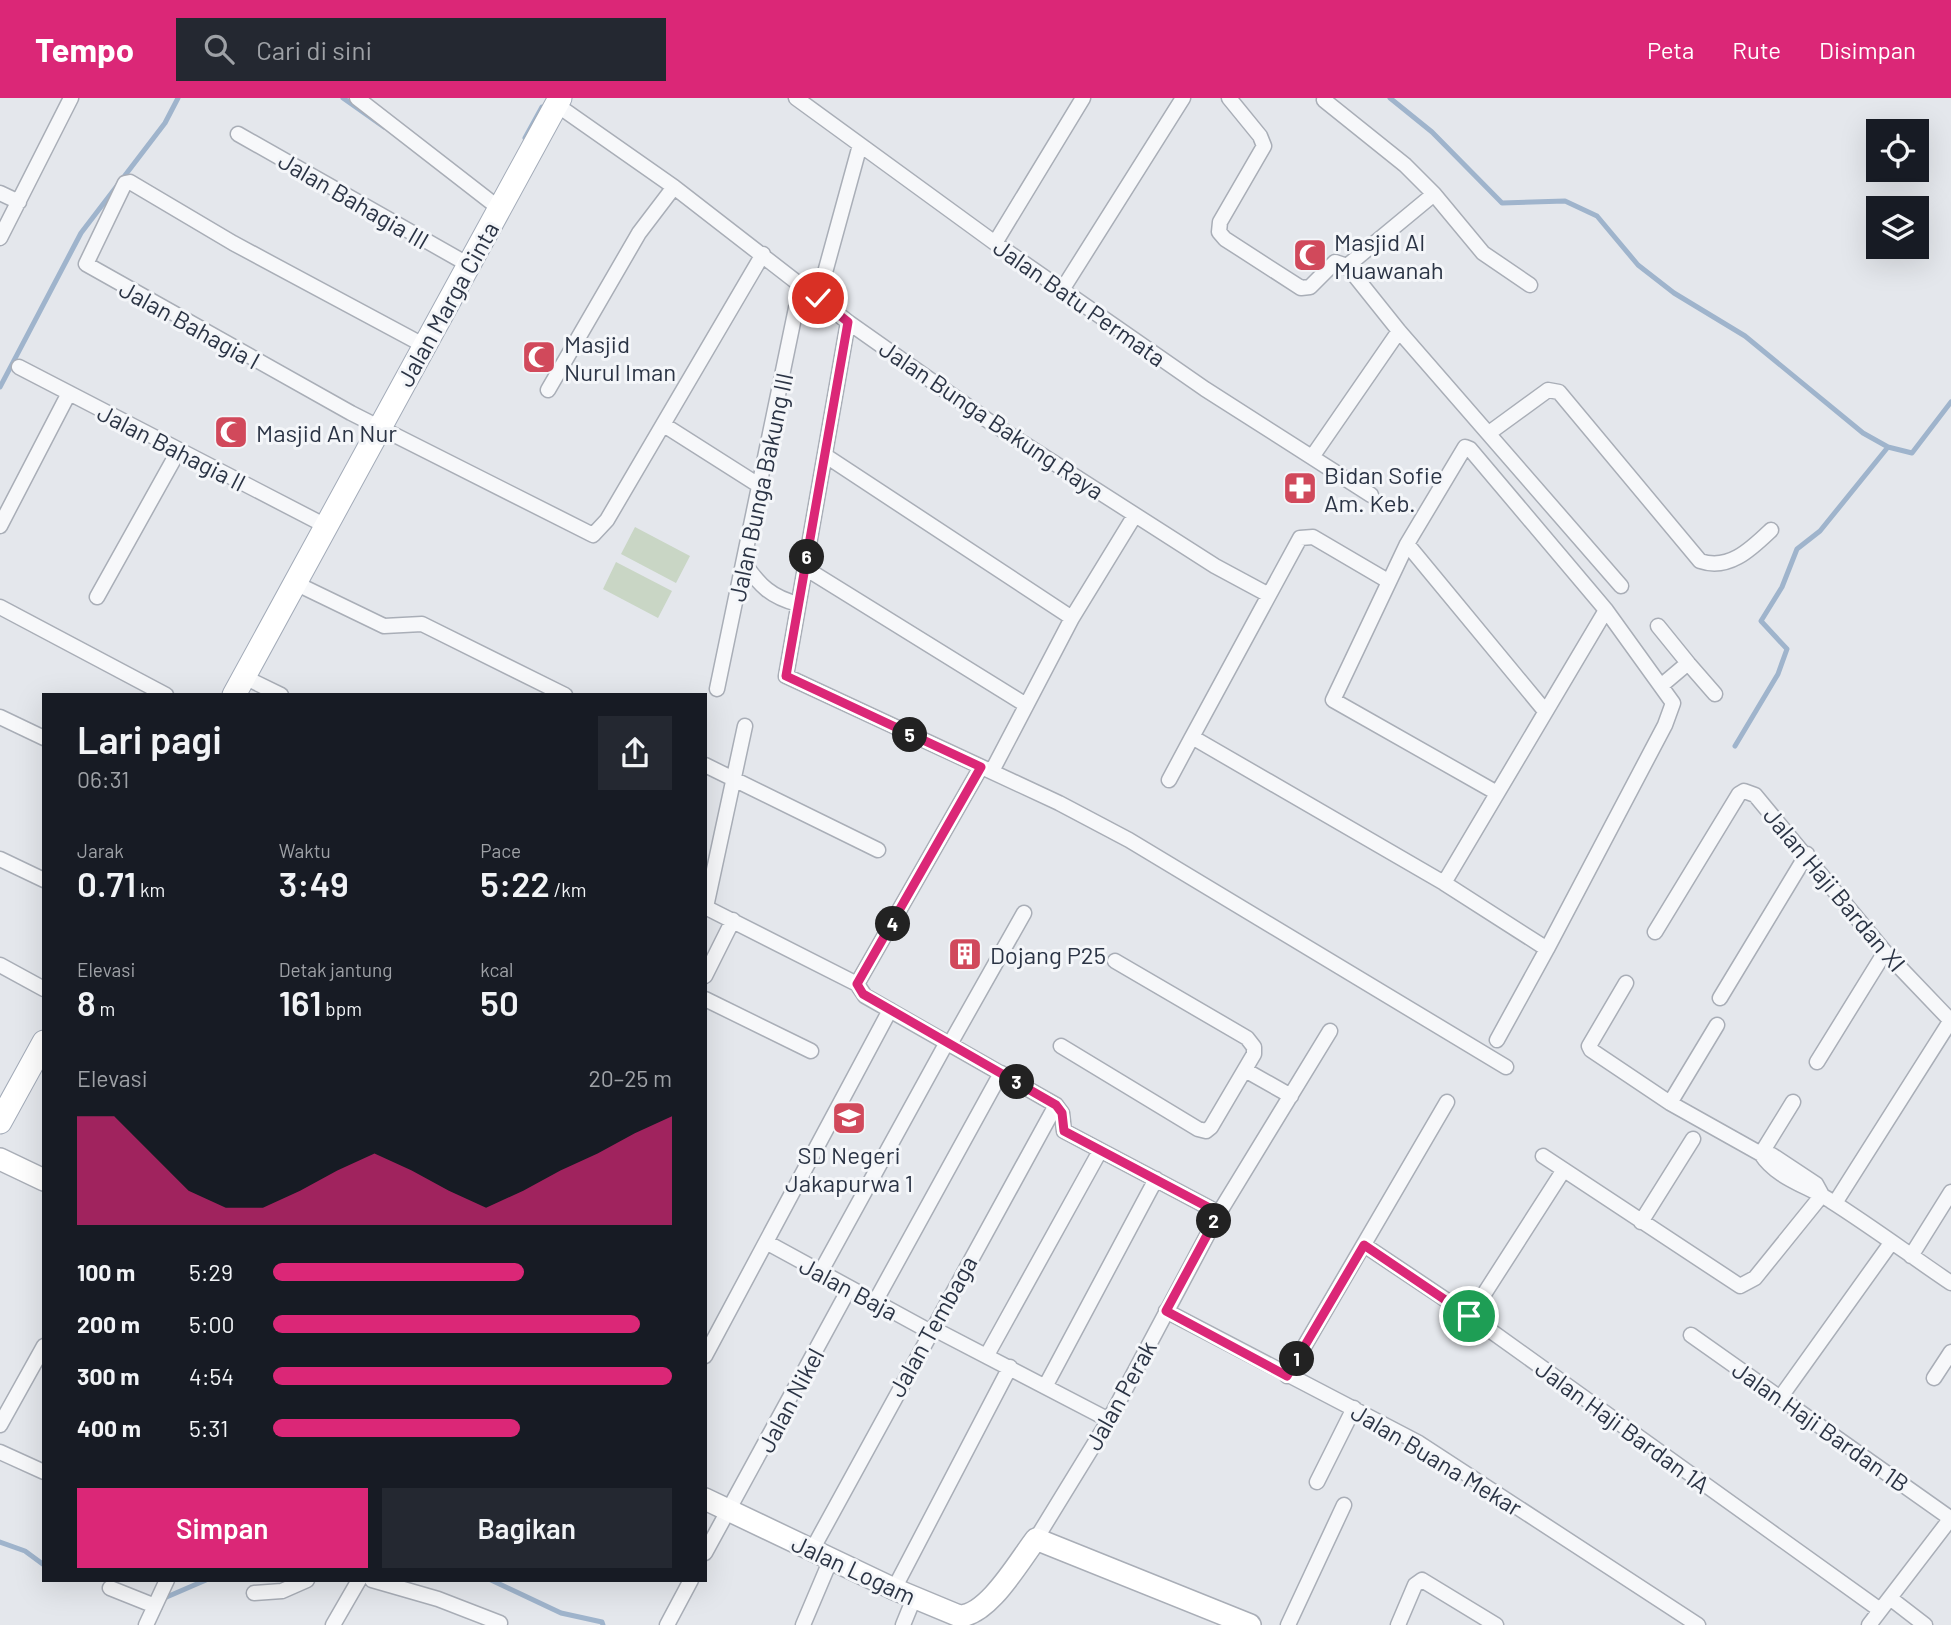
<!DOCTYPE html>
<html lang="id">
<meta charset="utf-8">
<style>
:root{--surface:#171b24;--page:#242831;--text:#f1f3f6;--muted:#9ea1a6;--accent:#db2777}
body{margin:0;font-family:Barlow,sans-serif;background:var(--page);color:var(--text);height:100vh;display:flex;flex-direction:column;font-size:26px;white-space:nowrap}
*{box-sizing:border-box;margin:0}
p{font-size:23px;color:var(--muted)}
.icon{flex:none;width:38px;height:38px;fill:none;stroke:currentColor;stroke-width:2;stroke-linecap:round;stroke-linejoin:round}
.map{position:relative;flex:1;overflow:hidden}
.sheet{position:absolute;left:42px;top:595px;width:665px;height:889px;display:flex;flex-direction:column;background:var(--surface);border-radius:0px;box-shadow:0 7px 28px #0002}
.sheet>*{flex:none}
.fabs{position:absolute;left:1866px;top:21px;display:grid;gap:14px}
.fabs a{display:grid;place-items:center;width:63px;height:63px;border-radius:0px;background:var(--surface);box-shadow:0 7px 28px #0002;font-size:35px}
.pin{position:absolute;display:grid;place-items:center;width:60px;height:60px;color:#fff;margin:-30px;border:4px solid #fff;border-radius:50%;box-shadow:0 2px 7px #0007}
.km{position:absolute;width:35px;height:35px;margin:-18px;border-radius:50%;background:#222;color:#fff;font-size:19px;line-height:35px;text-align:center}
.round{display:grid;place-items:center;flex:none;width:74px;height:74px;border-radius:0px;background:var(--page)}
.headline{display:flex;align-items:center;justify-content:space-between;height:119px;padding:0 35px}
h1{font-size:38px;font-weight:600;line-height:52px}
.stats{display:grid;grid-template-columns:repeat(3,1fr);gap:10px;height:119px;padding:7px 35px}
.stats div{display:grid;align-content:center}
.stats b{font-size:35px;font-weight:600}
.stats small{font-size:19px;font-weight:400}
.stats p{font-size:19px}
.chart{height:196px;padding:14px 35px}
.chart p{display:flex;justify-content:space-between}
.chart svg{width:100%;height:126px;margin-top:7px;fill:var(--accent);opacity:.7}
.action{display:flex;gap:14px;margin-top:auto;padding:14px 35px}
.action a{flex:1;height:80px;border-radius:0px;background:var(--accent);color:#fff;font-size:28px;font-weight:600;line-height:80px;text-align:center}
.action a+a{background:var(--page);color:var(--text)}
ul{padding:0 35px;list-style:none;font-size:23px}
li{display:grid;grid-template-columns:112px 84px 1fr;align-items:center;height:52px}
li i{height:18px;border-radius:9px;background:var(--accent)}
header{display:flex;align-items:center;gap:42px;box-sizing:border-box;height:98px;padding:0 35px;background:var(--accent);color:#fff}
header strong{font-size:33px}
nav{display:flex;gap:38px;margin-inline-start:auto;font-size:24px}
.search{width:490px;height:63px;background:var(--page);display:flex;align-items:center;gap:18px;box-sizing:border-box;padding:0 24px;border-radius:0px;color:var(--muted);font-size:26px}
.map>svg:first-child{display:block}
.green{fill:#c9d6c5}
.lines{fill:none;stroke-linecap:round;stroke-linejoin:round}
.stream{stroke:#9fb4cc;stroke-width:5}
.street-casing{stroke:#a9aeb7;stroke-width:17}
.secondary-casing{stroke:#a9aeb7;stroke-width:24}
.primary-casing{stroke:#a3abb8;stroke-width:25}
.street{stroke:#f7f8fa;stroke-width:14}
.secondary{stroke:#fff;stroke-width:21}
.primary{stroke:#fff;stroke-width:23}
.route-casing{stroke:#fff;stroke-width:14}
.route{stroke:#db2777;stroke-width:9}
.labels{text-anchor:middle;dominant-baseline:central;stroke-width:6;stroke-linejoin:round;paint-order:stroke}
.street-label{font-size:24px;fill:#2b3445;stroke:#f4f6f9}
.poi-label{font-size:24px;fill:#2b3445;stroke:#f4f6f9;text-anchor:start}
</style>
<header>
<strong>Tempo</strong>
<div class="search"><svg class="icon" aria-label="search" viewBox="0 0 24 24"><circle cx="10" cy="10" r="6"/><path d="M15 15l6 6"/></svg>Cari di sini</div>
<nav><a>Peta</a><a>Rute</a><a>Disimpan</a></nav>
</header>
<div class="map">
<svg width="1951" height="1527" viewBox="0 0 1951 1527">
<rect width="100%" height="100%" fill="#e4e7ec"/>
<path class="green" d="M635 429 690 458 676 485 621 456Z
M616 464 672 493 658 520 603 491Z"/>
<g class="lines">
<path class="stream" d="M343 0 384 29
M1390 0 1432 34 1502 105 1565 103 1597 118 1638 167 1674 195 1745 238 1863 335 1888 349
M525 40 542 9
M0 289 81 135 165 25 178 0
M1735 648 1778 576 1787 551 1761 523 1782 489 1797 451 1820 433 1888 349 1912 355 1951 304
M0 1444 25 1453 44 1467
M491 1482 561 1515 602 1524 603 1527
M162 1501 206 1482"/>
<g class="street-casing">
<path id="street" d="M357 0 500 111
M796 0 995 145 1205 291 1371 397
M1229 0 1260 38 1264 48 1220 124 1219 134 1225 141 1301 190 1310 189 1335 164 1347 168 1399 233 1621 488
M1324 2 1405 67 1434 96 1483 155 1530 187
M557 7 674 89 848 224 990 324 1215 468 1267 496
M238 36 469 167
M0 95 19 104
M0 140 71 0
M995 145 1083 0
M1347 168 1434 96
M1062 192 1183 0
M818 200 860 47
M848 224 786 578 1059 705 1129 742 1506 969
M425 248 233 145 130 84 125 85 86 166 351 315 593 437 607 422 763 156
M19 269 326 428
M548 292 639 135 674 89
M664 327 760 388
M1489 335 1548 292 1559 294 1700 463C1729 473 1751 451 1771 432
M826 358 1072 520
M1312 359 1399 233
M0 428 69 295
M1407 446 1333 602 1497 695
M744 465C760 488 771 499 798 506
M805 470 1026 607
M1388 483 1313 439 1300 440 1192 639 1444 785
M295 485 384 528 422 526 565 597
M97 499 179 352
M0 509 166 597
M1658 528 1688 565 1662 587
M1688 565 1715 596
M244 579 281 597
M717 591 801 186
M1545 613 1407 446 1465 349 1470 351 1606 512 1673 605 1665 627 1547 851 1444 785 1606 512
M0 619 44 640
M705 667 878 752
M992 673 1072 520 1135 417
M1169 682 1192 639
M0 761 44 782
M705 809 857 886 865 898 1056 1007 1062 1015 1064 1033 1219 1115
M706 809 745 628
M1655 834 1739 696 1744 693 1755 697 1885 854 1951 923
M0 867 44 891
M705 878 733 822
M1626 885 1589 948 1591 952 1670 1005 1761 1056C1777 1081 1809 1088 1831 1103 1872 1129 1911 1158 1951 1185
M857 886 981 669
M1720 900 1807 756
M705 901 811 953
M1497 942 1547 851
M950 946 1024 815
M1061 948 1198 1031 1206 1033 1211 1029 1254 956V949L1247 940 1115 863
M1817 964 1885 854
M1245 972 1291 998
M1670 1005 1717 927
M1761 1056 1793 1004
M1772 1057 1816 1086 1822 1097
M1543 1058 1740 1188 1755 1180 1822 1097
M1835 1105 1951 922
M1641 1124 1693 1041
M766 1144 929 1233H938L1109 1322
M1364 1147 1470 1218 1880 1512
M1911 1158 1951 1094
M820 1175 947 944
M875 1204 1001 975
M1166 1213 1419 1345 1698 1527
M1470 1218 1563 1073
M1691 1237 1950 1420
M987 1257 1100 1053
M705 1258 890 912
M1287 1278 1447 1004
M1934 1280 1951 1254
M1046 1287 1156 1081
M1780 1300 1891 1145
M0 1327 44 1248
M0 1354 44 1374
M1317 1384 1354 1310
M1036 1441 1109 1322 1219 1115 1330 933
M812 1452 1056 1007
M705 1455 849 1191
M372 1482 438 1501 500 1525
M110 1490 155 1508
M894 1491 1010 1269
M254 1495 282 1493 307 1482
M1890 1500 1925 1527
M146 1527 167 1482
M333 1527 359 1482
M667 1527 691 1482
M803 1527 831 1461
M903 1527 914 1500
M1288 1527 1344 1407
M1398 1527 1415 1487 1422 1482 1496 1527
M1869 1527 1951 1420"/>
</g>
<g class="secondary-casing">
<path id="secondary" d="M0 1061 44 1082
M705 1401 894 1491 959 1518C988 1518 1019 1463 1036 1441L1250 1527"/>
</g>
<g class="primary-casing">
<path id="primary" d="M234 597 560 0
M0 1024 44 944"/>
</g>
<use href="#street" class="street"/>
<use href="#secondary" class="secondary"/>
<use href="#primary" class="primary"/>
</g>
<g class="lines">
<g class="route-casing">
<path id="route" d="M818 200 848 224 786 578 981 669 857 886 863 896 1056 1007 1062 1015 1064 1033 1219 1115 1166 1213 1287 1278 1364 1147 1469 1218"/>
</g>
<use href="#route" class="route"/>
</g>
<defs>
<g id="mosque-square" transform="scale(1.75)"><rect x="-9" y="-9" width="18" height="18" rx="4" fill="#d1495b" stroke="#f4f6f9"/><path d="M3.5-4.9A6 6 0 1 0 3.5 4.9A5 5 0 1 1 3.5-4.9Z" fill="#fff"/></g>
<g id="pharmacy-square" transform="scale(1.75)"><rect x="-9" y="-9" width="18" height="18" rx="4" fill="#d1495b" stroke="#f4f6f9"/><path d="M-2-6h4v4h4v4h-4v4h-4v-4h-4v-4h4Z" fill="#fff"/></g>
<g id="building-square" transform="scale(1.75)"><rect x="-9" y="-9" width="18" height="18" rx="4" fill="#d1495b" stroke="#f4f6f9"/><path d="M-4-6H4V6H1V3H-1V6H-4ZM-2.5-4.3h1.7v1.8h-1.7ZM.8-4.3h1.7v1.8H.8ZM-2.5-1h1.7V.8h-1.7ZM.8-1h1.7V.8H.8Z" fill="#fff"/></g>
<g id="school-square" transform="scale(1.75)"><rect x="-9" y="-9" width="18" height="18" rx="4" fill="#d1495b" stroke="#f4f6f9"/><path d="M0-5L7-2L0 1L-7-2ZM-4 1L0 2.5L4 1V4Q0 6-4 4Z" fill="#fff"/></g>
</defs>
<g fill-rule="evenodd">
<use href="#mosque-square" x="1310" y="157"/>
<use href="#mosque-square" x="539" y="259"/>
<use href="#mosque-square" x="231" y="334"/>
<use href="#pharmacy-square" x="1300" y="390"/>
<use href="#building-square" x="965" y="856"/>
<use href="#school-square" x="849" y="1020"/>
</g>
<g class="labels">
<g class="street-label">
<text transform="translate(354 102) rotate(30)">Jalan Bahagia III</text>
<text transform="translate(1080 204) rotate(35)">Jalan Batu Permata</text>
<text transform="translate(447 206) rotate(-61)">Jalan Marga Cinta</text>
<text transform="translate(190 226) rotate(29)">Jalan Bahagia I</text>
<text transform="translate(992 321) rotate(34)">Jalan Bunga Bakung Raya</text>
<text transform="translate(172 349) rotate(27)">Jalan Bahagia II</text>
<text transform="translate(760 389) rotate(-78)">Jalan Bunga Bakung III</text>
<text transform="translate(1835 791) rotate(50)">Jalan Haji Bardan XI</text>
<text transform="translate(849 1190) rotate(28)">Jalan Baja</text>
<text transform="translate(932 1228) rotate(-61)">Jalan Tembaga</text>
<text transform="translate(1120 1297) rotate(-61)">Jalan Perak</text>
<text transform="translate(790 1302) rotate(-62)">Jalan Nikel</text>
<text transform="translate(1623 1328) rotate(36)">Jalan Haji Bardan 1A</text>
<text transform="translate(1821 1328) rotate(35)">Jalan Haji Bardan 1B</text>
<text transform="translate(1437 1361) rotate(31)">Jalan Buana Mekar</text>
<text transform="translate(854 1471) rotate(25)">Jalan Logam</text>
</g>
<g class="poi-label">
<text x="1334" y="143">Masjid Al<tspan x="1334" dy="28">Muawanah</tspan></text>
<text x="564" y="245">Masjid<tspan x="564" dy="28">Nurul Iman</tspan></text>
<text x="256" y="334">Masjid An Nur</text>
<text x="1324" y="376">Bidan Sofie<tspan x="1324" dy="28">Am. Keb.</tspan></text>
<text x="990" y="856">Dojang P25</text>
<text x="849" y="1056" text-anchor="middle">SD Negeri<tspan x="849" dy="28">Jakapurwa 1</tspan></text>
</g>
</g>
</svg>
<div class="fabs">
<a><svg class="icon" aria-label="locate" viewBox="0 0 24 24"><circle cx="12" cy="12" r="6"/><path d="M12 2v4M12 18v4M2 12h4M18 12h4"/></svg></a>
<a><svg class="icon" aria-label="layers" viewBox="0 0 24 24"><path d="M12 4l9 5-9 5-9-5zM3 14l9 5 9-5"/></svg></a>
</div>
<div class="pin" style="left:1469px;top:1218px;background:#1e9e55"><svg class="icon" aria-label="arrive" viewBox="0 0 24 24"><path d="M6 21V4h12l-3 4 3 4H6"/></svg></div>
<div class="pin" style="left:818px;top:200px;background:#d93025"><svg class="icon" aria-label="check" viewBox="0 0 24 24"><path d="M5 12l5 5 9-10"/></svg></div>
<b class="km" style="left:1297px;top:1261px">1</b>
<b class="km" style="left:1214px;top:1123px">2</b>
<b class="km" style="left:1017px;top:984px">3</b>
<b class="km" style="left:893px;top:826px">4</b>
<b class="km" style="left:910px;top:637px">5</b>
<b class="km" style="left:807px;top:459px">6</b>
<section class="sheet">
<div class="headline"><div><h1>Lari pagi</h1><p>06:31</p></div><a class="round"><svg class="icon" aria-label="share" viewBox="0 0 24 24"><path d="M12 15V3M7 8l5-5 5 5M5 13v7h14v-7"/></svg></a></div>
<div class="stats">
<div><p>Jarak</p><b>0.71<small> km</small></b></div>
<div><p>Waktu</p><b>3:49</b></div>
<div><p>Pace</p><b>5:22<small> /km</small></b></div>
</div>
<div class="stats">
<div><p>Elevasi</p><b>8<small> m</small></b></div>
<div><p>Detak jantung</p><b>161<small> bpm</small></b></div>
<div><p>kcal</p><b>50</b></div>
</div>
<div class="chart"><p><span>Elevasi</span>20–25 m</p>
<svg viewBox="0 0 160 44" preserveAspectRatio="none"><path d="M0 44V6L10 6L20 19L30 32L40 38L50 38L60 32L70 25L80 19L90 25L100 32L110 38L120 32L130 25L140 19L150 12L160 6V44z"/></svg>
</div>
<ul>
<li><b>100 m</b>5:29<i style="width:63%"></i></li>
<li><b>200 m</b>5:00<i style="width:92%"></i></li>
<li><b>300 m</b>4:54<i style="width:100%"></i></li>
<li><b>400 m</b>5:31<i style="width:62%"></i></li>
</ul>
<div class="action"><a>Simpan</a><a>Bagikan</a></div>
</section>
</div>
